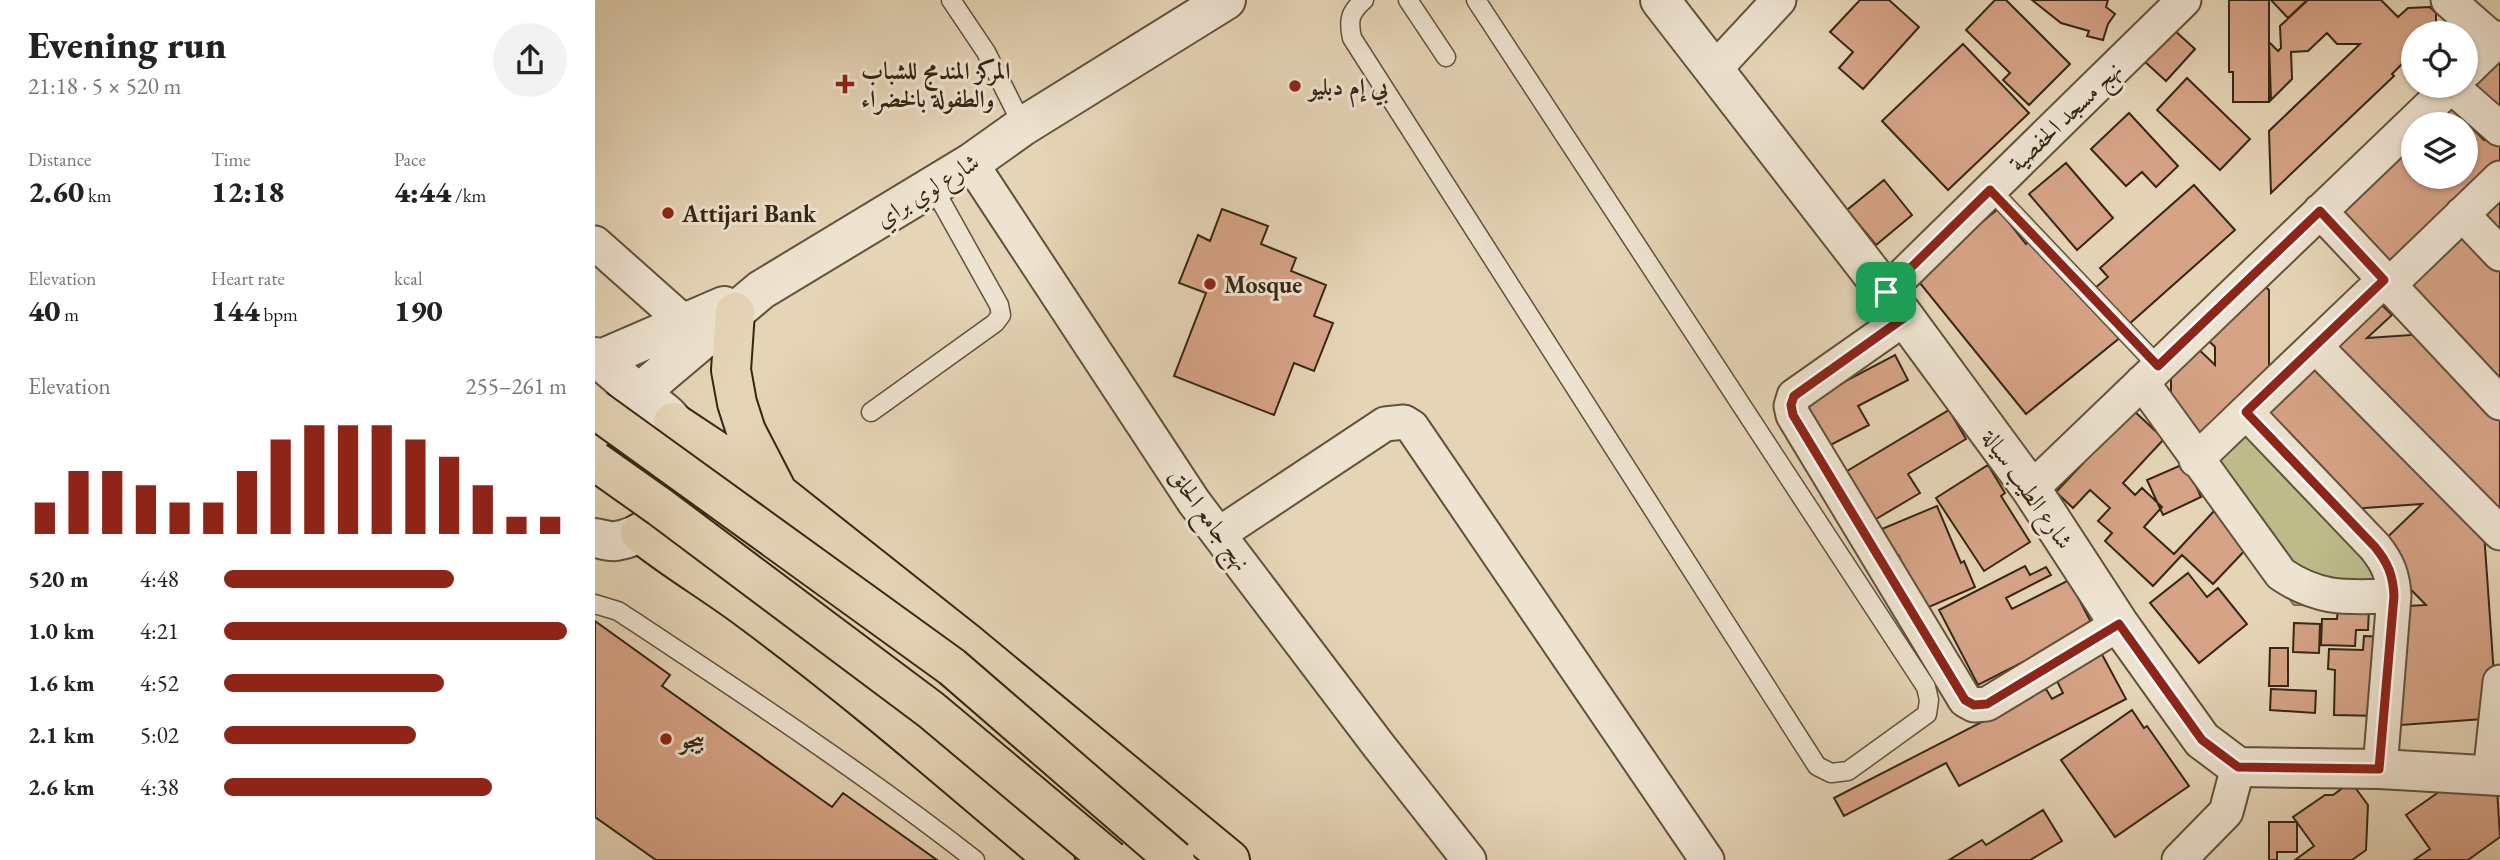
<!DOCTYPE html>
<meta charset="utf-8">
<style>
:root{--surface:#fff;--page:#f2f2f2;--text:#222;--muted:#767676;--accent:#8f2418}
body{margin:0;font-family:"EB Garamond",Amiri,serif;background:var(--page);color:var(--text);height:100vh;display:flex;flex-direction:column;font-size:26px;white-space:nowrap}
*{box-sizing:border-box;margin:0}
p{font-size:23px;color:var(--muted)}
.icon{flex:none;width:38px;height:38px;fill:none;stroke:currentColor;stroke-width:2;stroke-linecap:round;stroke-linejoin:round}
.map{position:relative;flex:1;overflow:hidden}
.drawer{display:flex;flex-direction:column;background:var(--surface);width:595px}
.drawer>*{flex:none}
.controls{position:absolute;left:1806px;top:21px;display:grid;gap:14px}
.controls a{display:grid;place-items:center;width:77px;height:77px;border-radius:50%;background:var(--surface);box-shadow:0 2px 5px #0004;font-size:35px}
.pin{position:absolute;display:grid;place-items:center;width:60px;height:60px;color:#fff;margin:-30px;border-radius:14px;box-shadow:0 4px 10px #0006}
.round{display:grid;place-items:center;flex:none;width:74px;height:74px;border-radius:37px;background:var(--page)}
.head{display:flex;align-items:center;justify-content:space-between;height:119px;padding:0 28px}
h1{font-size:38px;font-weight:800;line-height:52px}
.stats{display:grid;grid-template-columns:repeat(3,1fr);gap:10px;height:119px;padding:7px 28px}
.stats div{display:grid;align-content:center}
.stats b{font-size:30px;font-weight:800}
.stats small{font-size:19px;font-weight:400}
.stats p{font-size:19px}
.chart{height:196px;padding:14px 28px}
.chart p{display:flex;justify-content:space-between}
.chart svg{width:100%;height:126px;margin-top:7px;stroke:var(--accent);stroke-width:6}
ul{padding:0 28px;list-style:none;font-size:23px}
li{display:grid;grid-template-columns:112px 84px 1fr;align-items:center;height:52px}
li i{height:18px;border-radius:9px;background:var(--accent)}
main{display:flex;flex:1;min-height:0}
.map>svg:first-child{display:block}
.green{fill:#bcbb89;stroke:#78714e;stroke-width:2}
.building{fill:#d6a386;stroke:#352714;stroke-width:2}
.lines{fill:none;stroke-linecap:round;stroke-linejoin:round}
.service-casing{stroke:#61523c;stroke-width:21}
.minor-casing{stroke:#61523c;stroke-width:37}
.tertiary-casing{stroke:#61523c;stroke-width:42}
.trunk-casing{stroke:#352714;stroke-width:42}
.service{stroke:#eee3d0;stroke-width:18}
.minor{stroke:#eee3d0;stroke-width:33}
.tertiary{stroke:#eee3d0;stroke-width:38}
.trunk{stroke:#e5d4b6;stroke-width:38}
.trunk-bridge-casing{stroke:#352714;stroke-width:42;stroke-linecap:butt}
.trunk-bridge{stroke:#e5d4b6;stroke-width:38}
.route-casing{stroke:#fff;stroke-width:14}
.route{stroke:#8f2418;stroke-width:9}
.poi-dot{fill:#8f2418;stroke:#eee3d0;stroke-width:2.5}
.labels{text-anchor:middle;dominant-baseline:central;stroke-width:6;stroke-linejoin:round;paint-order:stroke}
.poi-label{font-size:24px;font-weight:bold;fill:#352714;stroke:#eee3d0;text-anchor:start}
.street-label{font-size:24px;fill:#352714;stroke:#eee3d0}
</style>
<main>
<section class="drawer">
<div class="head"><div><h1>Evening run</h1><p>21:18 · 5 × 520 m</p></div><a class="round"><svg class="icon" aria-label="share" viewBox="0 0 24 24"><path d="M12 15V3M7 8l5-5 5 5M5 13v7h14v-7"/></svg></a></div>
<div class="stats">
<div><p>Distance</p><b>2.60<small> km</small></b></div>
<div><p>Time</p><b>12:18</b></div>
<div><p>Pace</p><b>4:44<small> /km</small></b></div>
</div>
<div class="stats">
<div><p>Elevation</p><b>40<small> m</small></b></div>
<div><p>Heart rate</p><b>144<small> bpm</small></b></div>
<div><p>kcal</p><b>190</b></div>
</div>
<div class="chart"><p><span>Elevation</span>255–261 m</p>
<svg viewBox="0 0 160 44" preserveAspectRatio="none"><path d="M5 44V33M15 44V22M25 44V22M35 44V27M45 44V33M55 44V33M65 44V22M75 44V11M85 44V6M95 44V6M105 44V6M115 44V11M125 44V17M135 44V27M145 44V38M155 44V38"/></svg>
</div>
<ul>
<li><b>520 m</b>4:48<i style="width:67%"></i></li>
<li><b>1.0 km</b>4:21<i style="width:100%"></i></li>
<li><b>1.6 km</b>4:52<i style="width:64%"></i></li>
<li><b>2.1 km</b>5:02<i style="width:56%"></i></li>
<li><b>2.6 km</b>4:38<i style="width:78%"></i></li>
</ul>
</section>
<div class="map">
<svg width="1905" height="860" viewBox="0 0 1905 860">
<rect width="100%" height="100%" fill="#e5d4b6"/>
<filter id="stains"><feTurbulence type="fractalNoise" baseFrequency=".00286" numOctaves="4"/><feColorMatrix values="0 0 0 0 .2 0 0 0 0 .09 0 0 0 0 .02 0 0 0 .5 -.17"/></filter>
<radialGradient id="worn" r=".72"><stop offset=".6" stop-color="#630" stop-opacity="0"/><stop offset="1" stop-color="#630" stop-opacity=".3"/></radialGradient>
<path class="green" d="M1649 401 1809 606 1699 605 1590 462Z"/>
<path class="building" d="M1265 0H1294L1324 27 1268 89 1244 68 1258 52 1235 32Z
M1400 0H1411L1475 64 1434 105 1408 80 1415 73 1371 30Z
M1437 0H1513L1511 7 1520 14 1513 24 1508 40 1492 36 1494 31 1466 23Z
M1634 0H1674V102H1638V72H1634Z
M1676 0H1712L1693 18Z
M1713 0H1786L1803 17 1813 8 1835 7 1841 13V31L1818 33V53L1797 74 1799 76 1676 193 1674 131 1765 44H1742L1732 33 1713 51 1696 52 1697 79 1676 100 1674 42 1683 51 1686 48 1685 26Z
M1578 29 1600 49 1571 81 1549 61Z
M1368 44 1434 113 1353 190 1287 121Z
M1905 46V129L1864 86Z
M1592 78 1655 139 1625 170 1562 110Z
M1849 99 1889 140 1894 135 1905 146V175L1800 276 1735 209 1818 129V177H1871V124H1823Z
M1534 113 1583 166 1561 187 1547 172 1531 186 1496 149Z
M1471 163 1518 218 1482 250 1434 194Z
M1289 180 1317 215 1281 245 1252 210Z
M1599 185 1640 230 1533 325 1500 288 1513 277 1505 268Z
M1905 198V239L1877 224Z
M627 209 673 226 666 244 701 258 696 271 731 285 719 316 738 323 719 371 699 363 679 415 579 376 611 293 584 283 603 235 615 241Z
M1403 209 1431 244 1444 233 1527 336 1431 414 1320 277Z
M1866 234 1905 268V523L1887 504 1902 718 1806 725 1798 607 1831 605 1778 551 1827 504 1741 510 1676 444 1673 403 1781 299 1797 315 1772 338 1846 333 1806 292Z
M1662 279 1674 290V381L1598 448 1576 398V368L1599 345 1620 365V347L1607 334Z
M1300 355 1313 380 1263 406 1274 425 1228 449 1205 405Z
M1354 410 1371 439 1313 474 1325 493 1276 522 1247 474Z
M1538 410 1569 439 1528 483 1540 495 1547 488 1567 507 1549 527 1579 554 1620 510 1656 544 1618 584 1587 555 1558 586 1510 541 1517 533 1503 521 1515 508 1495 490 1478 508 1461 492Z
M1591 463 1606 497 1568 515 1552 480Z
M1393 465 1410 493 1406 496 1435 542 1389 571 1341 498Z
M1342 506 1366 563 1369 561 1380 587 1327 610 1304 556 1295 560 1282 531Z
M1430 566 1435 575 1451 567 1456 575 1411 598 1417 609 1474 580 1498 626 1383 685 1344 610Z
M1593 573 1612 597 1623 588 1652 624 1604 663 1555 603Z
M1743 608 1774 609 1773 630H1761L1760 646 1726 645 1727 619H1742Z
M0 621 75 675 67 686 237 807 248 793 342 860H61L0 817Z
M1699 623 1725 624 1724 653 1698 652Z
M1769 636 1789 637 1786 716 1739 715 1740 670 1733 669 1734 649 1768 650Z
M1503 647 1531 699 1364 786 1351 763 1249 816 1239 798 1451 689 1457 699 1468 693 1457 671Z
M1675 648H1693V686H1674Z
M1676 689 1721 691 1720 713 1675 710Z
M1537 710 1549 728 1552 726 1594 786 1520 837 1466 760Z
M1756 782 1773 805 1771 850 1757 860H1700L1719 846 1698 817 1730 795H1738Z
M1851 787 1902 788 1905 837 1873 860H1819L1835 849 1811 815Z
M1448 810 1467 841 1435 860H1354L1387 840 1391 845Z
M1674 822H1702V852H1682V860H1674Z"/>
<g class="lines">
<g class="service-casing">
<path id="service" d="M356 0 391 52 428 126
M769 0C755 12 753 20 757 38L1222 766 1236 773 1253 771 1332 714 1334 700 1331 687 881 0
M813 0 851 57
M1395 189 1563 366
M276 412 400 323 406 315 404 305 338 187
M0 604 23 611C144 691 266 771 380 860"/>
</g>
<g class="minor-casing">
<path id="minor" d="M1853 0 1901 42
M1119 70 1184 0
M1871 71 1905 38
M1856 86 1905 129
M376 163 599 502 784 746 874 860
M1725 211 1905 403
M1867 214 1905 254
M0 243 90 323
M1794 285 1905 178
M1291 292 1589 0
M1310 318 1199 396 1196 406 1198 415 1370 700 1379 705 1392 704 1524 624
M1720 346 1905 533
M1547 382 1686 574C1726 601 1753 597 1799 596
M1651 412 1780 547C1793 563 1798 576 1799 596L1785 769
M1601 460 1789 280
M1436 489 1856 86
M624 534 790 424 809 422 817 427 1112 860
M1895 775 1905 682
M1584 860 1631 812 1643 767"/>
</g>
<g class="tertiary-casing">
<path id="tertiary" d="M1065 0 1291 292 1436 489 1524 624 1607 740 1643 767 1785 769 1905 776
M0 357C15 367 28 381 42 392 52 401 72 411 79 423 106 469 73 533 21 541 15 542 7 539 0 538
M4 360 129 306
M43 394 166 290 376 163 428 126 631 0"/>
</g>
<g class="trunk-casing">
<path id="trunk" d="M140 312 136 370 142 403 151 431 183 493 371 642 635 860
M78 422 179 489
M45 533C80 561 118 583 154 610 260 688 359 775 460 860"/>
</g>
<use href="#service" class="service"/>
<use href="#minor" class="minor"/>
<use href="#tertiary" class="tertiary"/>
<use href="#trunk" class="trunk"/>
<g class="trunk-bridge-casing">
<path id="trunk-bridge" d="M0 409 357 667 580 860
M0 461 65 507 336 710 515 860"/>
</g>
<use href="#trunk-bridge" class="trunk-bridge"/>
</g>
<g class="lines">
<g class="route-casing">
<path id="route" d="M1395 190 1563 366 1725 211 1789 280 1651 412 1780 547C1793 563 1798 575 1799 596L1784 769 1643 767 1607 740 1524 624 1392 704 1379 705 1370 700 1198 415 1196 405 1199 396 1310 317 1291 292Z"/>
</g>
<use href="#route" class="route"/>
</g>
<g class="poi-dot">
<path d="M246.5 73.5h7v7h7v7h-7v7h-7v-7h-7v-7h7z"/>
<circle cx="700" cy="86" r="7"/>
<circle cx="73" cy="213" r="7"/>
<circle cx="615" cy="284" r="7"/>
<circle cx="71" cy="739" r="7"/>
</g>
<g class="labels">
<g class="poi-label">
<text x="266" y="70">المركز المندمج للشباب<tspan x="266" dy="28">والطفولة بالخضراء</tspan></text>
<text x="714" y="86">بي إم دبليو</text>
<text x="87" y="213">Attijari Bank</text>
<text x="629" y="284">Mosque</text>
<text x="85" y="739">بيجو</text>
</g>
<g class="street-label">
<text transform="translate(1470 116) rotate(-44)">نهج مسجد الحفصية</text>
<text transform="translate(332 190) rotate(-32)">شارع لوي براي</text>
<text transform="translate(1433 489) rotate(55)">شارع الطيب سيالة</text>
<text transform="translate(615 519) rotate(54)">نهج جامع الحلق</text>
</g>
</g>
<rect width="100%" height="100%" filter="url(#stains)"/>
<rect width="100%" height="100%" fill="url(#worn)"/>
</svg>
<div class="controls">
<a><svg class="icon" aria-label="locate" viewBox="0 0 24 24"><circle cx="12" cy="12" r="6"/><path d="M12 2v4M12 18v4M2 12h4M18 12h4"/></svg></a>
<a><svg class="icon" aria-label="layers" viewBox="0 0 24 24"><path d="M12 4l9 5-9 5-9-5zM3 14l9 5 9-5"/></svg></a>
</div>
<div class="pin" style="left:1291px;top:292px;background:#1e9e55"><svg class="icon" aria-label="arrive" viewBox="0 0 24 24"><path d="M6 21V4h12l-3 4 3 4H6"/></svg></div>
</div>
</main>
